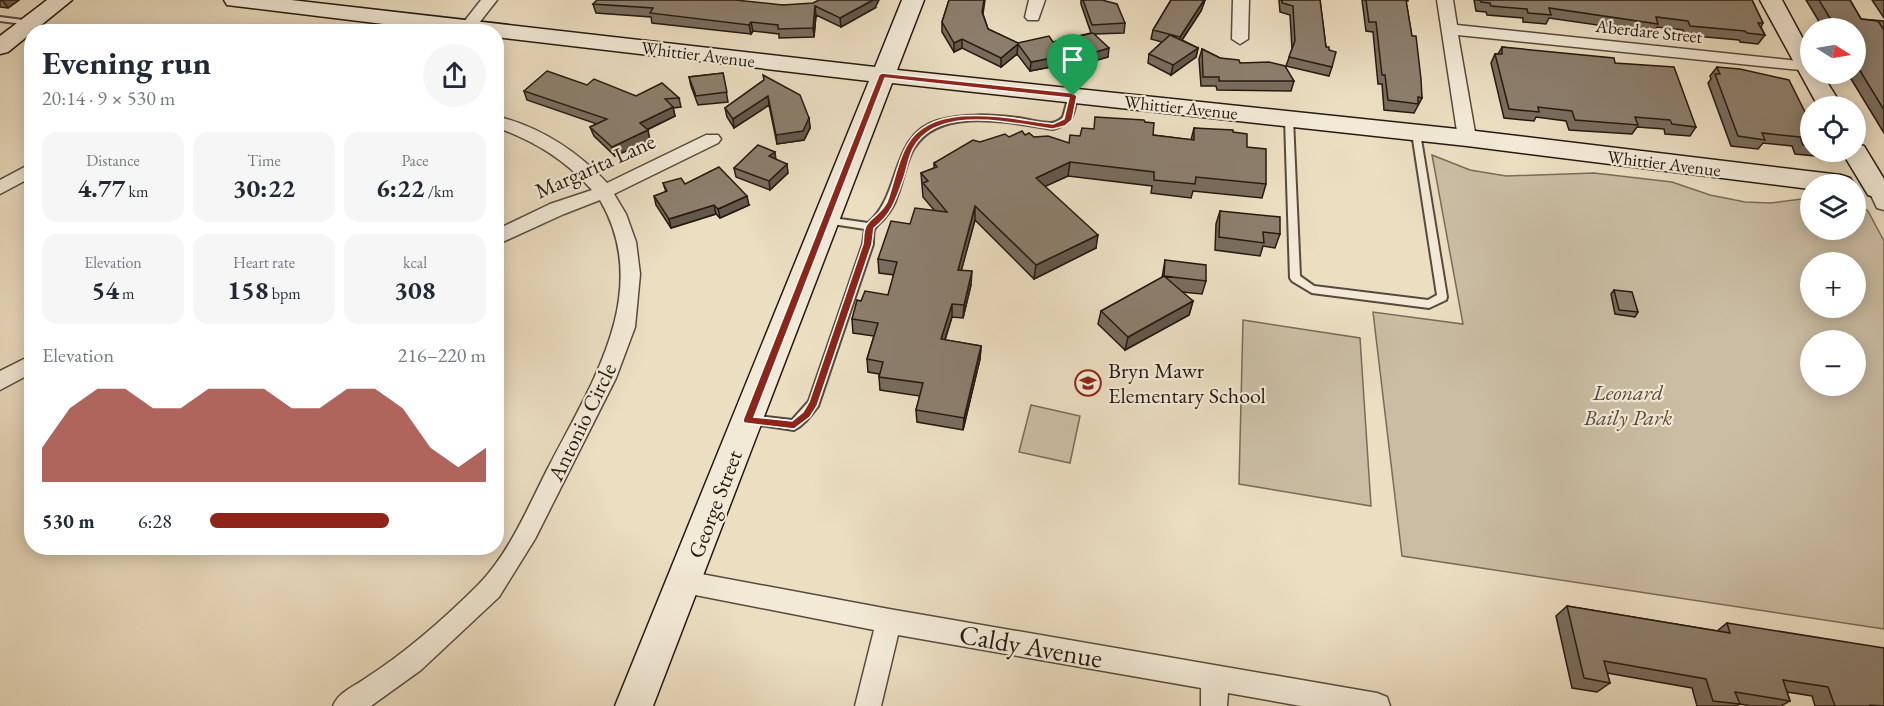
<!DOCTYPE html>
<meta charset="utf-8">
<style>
:root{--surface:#fff;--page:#f6f6f7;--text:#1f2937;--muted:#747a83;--accent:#8f2418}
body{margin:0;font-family:"EB Garamond",serif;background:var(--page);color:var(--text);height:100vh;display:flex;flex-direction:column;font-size:22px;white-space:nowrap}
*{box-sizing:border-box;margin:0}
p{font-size:20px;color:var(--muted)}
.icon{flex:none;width:33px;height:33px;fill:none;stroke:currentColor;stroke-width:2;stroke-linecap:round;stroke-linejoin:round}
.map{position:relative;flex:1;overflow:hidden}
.drawer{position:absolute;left:24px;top:24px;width:480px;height:531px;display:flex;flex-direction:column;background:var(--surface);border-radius:24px;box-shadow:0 3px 15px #0003}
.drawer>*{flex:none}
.needle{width:39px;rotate:101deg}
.tools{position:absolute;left:1800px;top:18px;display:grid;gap:12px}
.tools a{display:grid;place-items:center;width:66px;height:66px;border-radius:50%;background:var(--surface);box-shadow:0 3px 15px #0003;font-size:30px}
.pin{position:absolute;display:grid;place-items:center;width:51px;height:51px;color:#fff;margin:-62px -26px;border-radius:50% 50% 50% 0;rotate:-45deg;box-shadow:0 0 6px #0007}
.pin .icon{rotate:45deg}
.round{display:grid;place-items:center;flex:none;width:63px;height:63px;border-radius:32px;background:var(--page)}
.head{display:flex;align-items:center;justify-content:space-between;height:102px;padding:0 18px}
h1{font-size:33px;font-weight:700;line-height:45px}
.figures{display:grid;grid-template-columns:repeat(3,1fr);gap:9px;height:102px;padding:6px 18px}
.figures div{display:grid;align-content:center;border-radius:15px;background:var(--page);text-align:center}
.figures b{font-size:26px;font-weight:700}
.figures small{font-size:16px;font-weight:400}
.figures p{font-size:16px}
.chart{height:168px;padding:12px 18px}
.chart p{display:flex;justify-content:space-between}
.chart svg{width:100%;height:108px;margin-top:6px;fill:var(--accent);opacity:.7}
ul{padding:0 18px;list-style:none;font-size:20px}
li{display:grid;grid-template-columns:96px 72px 1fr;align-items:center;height:45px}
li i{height:15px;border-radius:8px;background:var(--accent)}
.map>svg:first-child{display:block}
.green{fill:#cabda3;stroke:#786b5a;stroke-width:1.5;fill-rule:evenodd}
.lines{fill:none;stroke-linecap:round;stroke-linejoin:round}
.lane-casing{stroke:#574a3d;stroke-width:4}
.street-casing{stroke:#574a3d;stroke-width:3}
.secondary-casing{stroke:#261911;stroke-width:3}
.lane{fill:#f2ead7;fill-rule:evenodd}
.street{fill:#f2ead7;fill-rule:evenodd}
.secondary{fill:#f2ead7;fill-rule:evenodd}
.wall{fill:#786d5e;stroke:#261911;stroke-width:1.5}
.shaded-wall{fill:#62594c;stroke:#261911;stroke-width:1.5}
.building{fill:#8c7f6d;stroke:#261911;stroke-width:1.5}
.route{fill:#8f2418;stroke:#fff;stroke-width:1.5;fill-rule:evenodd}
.labels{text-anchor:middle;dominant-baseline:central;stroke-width:4.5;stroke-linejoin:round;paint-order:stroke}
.far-street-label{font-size:18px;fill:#261911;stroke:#f2ead7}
.street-label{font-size:22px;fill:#261911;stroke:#f2ead7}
.poi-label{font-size:22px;fill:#261911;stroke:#f2ead7;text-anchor:start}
.park-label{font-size:22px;font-style:italic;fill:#574a3d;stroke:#f2ead7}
.near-street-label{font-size:27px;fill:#261911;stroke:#f2ead7}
</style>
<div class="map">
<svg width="1884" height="706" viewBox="0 0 1884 706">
<rect width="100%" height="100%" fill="#ebdec1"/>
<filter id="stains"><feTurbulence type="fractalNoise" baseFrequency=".00333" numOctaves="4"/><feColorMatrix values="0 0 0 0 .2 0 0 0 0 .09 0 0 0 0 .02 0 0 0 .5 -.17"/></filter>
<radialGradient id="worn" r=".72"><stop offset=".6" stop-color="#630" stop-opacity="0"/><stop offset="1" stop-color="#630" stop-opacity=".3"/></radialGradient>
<path class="green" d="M1432 155 1470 170 1506 176 1594 173 1672 182 1710 195 1745 202 1771 203 1810 198V230H1856V203L1868 211 1884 241V629L1402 556 1373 312 1463 324ZM1810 262H1856V308H1810ZM1810 340H1856V386H1810Z
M1243 320 1360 338 1371 506 1239 484Z
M1031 405 1080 416 1070 463 1019 452Z"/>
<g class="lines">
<g class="lane-casing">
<path id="lane" d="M0 17 31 21 35 23 31 25 0 21Z
M1073 93 1077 96C1074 115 1073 123 1053 129 1013 123 940 105 914 148 906 160 903 182 897 196 895 203 891 210 886 216 883 221 876 225 874 230 873 234 873 240 873 244L818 406C811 415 804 425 794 430L746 423 744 420 746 417 750 415 792 420 809 401 863 244 865 229 826 223 823 222 821 220 823 218 826 217 868 223C902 195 890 135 937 121 964 113 992 115 1019 118 1030 120 1041 123 1051 123 1056 123 1059 121 1063 117L1069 96Z
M1289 116 1293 119 1300 276 1314 286 1428 300 1437 295 1412 133 1416 130 1420 133 1447 297 1446 300 1429 308 1312 293 1292 281 1290 278 1285 119Z"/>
</g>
<g class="street-casing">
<path id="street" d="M481 0H497L472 32H456Z
M1029 0H1045L1038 20H1028L1025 17Z
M1233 0H1249L1248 39 1240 44 1232 39Z
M1437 0H1453L1457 25 1808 62 1810 63V71L1458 35 1476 138 1473 142H1461L1458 138Z
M496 116C540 127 576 150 607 183L706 135H718L721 139 718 143 614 194 626 214 636 242 640 274 635 327 616 378 535 539 499 597 421 670 371 706H333C338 693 351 688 363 680 405 653 443 620 478 585 509 554 528 507 548 468 590 386 654 292 600 200L564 214 496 245V230L550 204 592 190C565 159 534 141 496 127Z
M32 163V177L0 194V180Z
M1877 183 1884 186V210L1877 208 1868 189 1871 185Z
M32 355V373L0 390V371Z
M685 571 889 609 1377 693 1387 697 1390 706H1301L1228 693 1227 706H1201V688L898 635 881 706H855L874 630 685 593 676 590 673 582 676 574Z"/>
</g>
<g class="secondary-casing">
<path id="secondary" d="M47 0H72L8 52 0 54V36Z
M224 0H291L875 67 902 0H924L897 70 1467 130 1841 175 1850 178 1854 184H1810V189L1467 146 892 83 653 706H615L869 81 496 37V32H449L235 6 227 5Z
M1760 0H1782L1810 52V74H1822L1842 106H1818Z
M1856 144 1864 146 1884 179V196L1877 198 1868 195 1842 152H1856Z"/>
</g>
<use href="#lane" class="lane"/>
<use href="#street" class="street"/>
<use href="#secondary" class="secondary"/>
</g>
<path class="wall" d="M0 0H19L8 8 0 7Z
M949 0H985L983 14 988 29 1018 43 1053 42 1091 33 1081 4V0H1102L1125 23 1124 33 1095 34 1108 57 1084 64 1082 61 1030 71 1017 54 1001 67 962 48 954 52 942 32V22Z
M1171 0H1205L1201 11 1182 40 1198 48 1196 57 1171 75 1148 63 1149 54 1162 42 1151 39 1153 30Z
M1279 0H1320L1326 47 1329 50 1332 67 1329 76 1286 66 1292 49 1290 15 1280 12Z
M1362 0H1408V1H1406L1422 98 1414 113 1384 110 1382 84H1378L1373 32 1366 31Z
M1474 0H1752L1763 23 1761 27 1765 35 1758 44 1740 42 1739 40 1684 35 1683 30 1657 27 1653 33 1549 18 1546 24 1523 22V18L1487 15 1486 12 1476 11Z
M1806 0H1850L1861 19 1884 21V133L1848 74H1856V28H1823Z
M1872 0H1884V18Z
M593 4 783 5 875 8 841 27 816 15 814 37 779 38V34L753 31 751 34 652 23 651 17 596 13Z
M1502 47 1615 63 1696 127 1690 136 1665 134 1664 129 1637 127 1632 134 1569 130 1566 121 1536 117 1534 121 1504 118 1491 63 1495 54H1498Z
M1202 49 1220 58 1240 63 1294 81 1291 91 1217 90 1216 86H1201L1199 59Z
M1717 67 1810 122V152H1819L1815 156 1795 154 1792 146 1763 143 1758 149 1731 146 1708 83 1711 79 1710 76Z
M723 73 728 102 698 105 691 86 689 77Z
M764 80 809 118 810 128 804 140 777 144 769 105 734 128 727 117 725 108Z
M587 85 636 96 679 98 681 107 673 108 675 116 647 130 650 140 615 156 594 136 590 127 597 124 527 100 524 91Z
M1145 122 1153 135 1191 140 1194 128 1233 132 1247 147 1266 184 1262 198 1193 191 1191 198 1151 193 1152 186 1068 176 1045 186 1096 248 1034 279 975 220 961 270 971 285 963 318 952 317 945 340 981 346 980 359 963 430 917 422 916 410 920 396 880 390 879 377V374L868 372 867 359 874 336 853 333 852 319 861 301 888 295 894 275 879 273 878 259 910 224 934 210 923 197 921 173 934 168V163L980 142 1025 135 1034 137 1069 143 1094 129Z
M776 159 788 173 770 190 736 177 734 168Z
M663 183 685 184 749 205 720 218 716 214 671 228 656 205 654 196 666 192Z
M1220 211 1280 234 1275 248 1263 246 1260 256 1215 250 1216 224Z
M1165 260 1206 281 1202 294 1182 292 1193 301 1189 315 1125 350 1098 324 1101 311 1162 278Z
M1614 290 1638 312 1635 317 1615 314 1611 294Z
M1567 606 1717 631 1727 623 1884 706H1815L1812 696 1787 692 1790 701 1781 706H1751L1740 704 1736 706H1697L1692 688 1607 673 1610 683 1597 692 1572 688 1556 616Z"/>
<path class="shaded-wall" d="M2 0H19L8 8Z
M873 0H879L875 8 841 27 840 18Z
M1204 0H1205L1201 11 1178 46 1180 37Z
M815 6 816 15 814 37 813 28Z
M751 22 753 31 751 34 749 25Z
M962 39V48L954 52V43Z
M1018 44 1017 54 1001 67V58Z
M1109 48 1108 57 1084 64 1086 55Z
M1198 48 1196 57 1171 75 1173 65Z
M1083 52 1082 61 1030 71 1031 62Z
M768 96 769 105 734 128 733 119Z
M673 107 675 116 642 132 640 123Z
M809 118 810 128 804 140 777 144 776 135Z
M648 130 650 140 615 156 612 147Z
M775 152 776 161 769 156Z
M1070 162 1068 176 1035 191 1036 178Z
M787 164 788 173 770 190 769 181Z
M747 196 749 205 720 218 718 209Z
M714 205 716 214 671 228 669 219Z
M975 206V220L958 283V270Z
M1098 235 1096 248 1034 279 1036 265Z
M972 271 971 285 963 318 964 305Z
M1193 301 1189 315 1125 350 1128 337Z
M952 304V317L941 352V339Z
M981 346 980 359 963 430 964 418Z"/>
<path class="building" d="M597 0H735L783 5 813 3 819 0H873L840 18 815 6 813 28 778 29V25L751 22 749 25 650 13 653 8 593 4Z
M949 0H984L982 12 988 29 1018 43 1049 36 1053 42 1093 33 1109 48 1086 55 1083 52 1031 62 1018 44 1001 58 962 39 954 43 942 22Z
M1083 0H1102L1117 4 1125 23 1092 25Z
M1171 0H1204L1180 37 1153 30Z
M1282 0H1320L1326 47H1329V50L1336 52 1332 67 1289 57 1295 41 1293 6 1282 3Z
M1366 0H1406L1412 36H1416L1421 79 1422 98 1418 97V104L1388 100 1385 75H1382L1376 22H1369Z
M1480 0H1752L1763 23H1758L1765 35 1747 33 1745 31 1690 26 1688 21 1656 17 1658 24 1549 8 1551 15 1528 13 1527 9 1491 6 1490 3 1481 2Z
M1819 0H1850L1861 19 1878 21 1884 30V110L1856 64V28H1836Z
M1170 35 1198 48 1173 65 1149 54Z
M1502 47 1614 58 1615 63 1674 67 1696 127 1672 124 1670 120 1635 117 1638 125 1575 120 1572 111 1538 107 1539 112 1509 109 1495 54H1502Z
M1202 49 1220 58 1239 60 1240 63 1269 62 1285 66 1294 81H1219V77H1203Z
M1717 67 1740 69 1789 80 1810 122V145H1803L1800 137 1762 133 1765 140 1738 136 1715 74H1720Z
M547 71 587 85 594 79 636 96 662 83 679 98 665 99 673 107 640 123 648 130 612 147 590 127 607 119 524 91Z
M723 73 727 92 696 96 689 77Z
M763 75 800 95 809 118 803 131 776 135 768 96 733 119 725 108 764 80Z
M1095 117 1144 120 1145 122 1154 123 1153 135 1194 140V128L1233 130V132L1247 134V147L1266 149V184L1196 177 1195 184 1154 180V172L1070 162 1036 178 1098 235 1036 265 975 206 958 270 972 271 964 305 952 304 941 339 981 346 964 418 916 410 923 383 879 377 883 362 867 359 878 323 852 319 857 300 861 301 865 291 888 295 897 262 878 259 891 221 910 224 915 208 947 212 923 183 928 181 921 173 937 167 934 163 973 140 980 142 1005 134 1009 137 1022 131 1025 135 1029 133 1034 137 1048 136 1069 143 1070 135 1080 136 1082 128 1094 129Z
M758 145 775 152 769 156 787 164 769 181 734 168Z
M719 167 747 196 718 209 714 205 669 219 654 196 667 191 663 183 681 178 685 184Z
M1220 211 1280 217V234L1263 232 1264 243 1219 237Z
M1165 260 1206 265V281L1164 276Z
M1164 276 1193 301 1128 337 1101 311Z
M1614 290 1632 292 1638 312 1619 310Z
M1567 606 1730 633 1727 623 1884 648V706L1870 705V706H1835L1828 687 1783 680 1790 701 1735 692 1740 704 1713 701 1706 679 1604 661 1610 683 1584 678Z"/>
<path class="route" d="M882 73 1073 93 1077 96 1072 120 1065 126 1053 129C1014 124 939 104 914 147 909 155 907 168 904 177 897 197 892 215 874 228L872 244 817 406 810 417 794 429 744 423 743 420 879 75ZM885 78 1069 98 1064 119 1053 124C1011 119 933 99 907 145 897 162 894 184 887 202 882 213 870 218 866 226 863 231 864 239 863 244L809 402 803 412 792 421 754 417Z"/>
<defs>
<g id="school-ring" transform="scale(1.35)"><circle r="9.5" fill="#f2ead7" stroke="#8f2418" stroke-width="1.5"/><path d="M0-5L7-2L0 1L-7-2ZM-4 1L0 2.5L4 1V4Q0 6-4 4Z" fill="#8f2418"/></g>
</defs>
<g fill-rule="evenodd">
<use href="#school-ring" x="1088" y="383"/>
</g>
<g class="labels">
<g class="far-street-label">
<text transform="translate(1649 31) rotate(6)">Aberdare Street</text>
<text transform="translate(698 54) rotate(7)">Whittier Avenue</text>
<text transform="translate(1181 107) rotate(6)">Whittier Avenue</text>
<text transform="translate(1664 163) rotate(7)">Whittier Avenue</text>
</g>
<g class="street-label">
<text transform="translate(595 166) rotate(-24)">Margarita Lane</text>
<text transform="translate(582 422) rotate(-64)">Antonio Circle</text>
<text transform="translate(715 504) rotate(-69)">George Street</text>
</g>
<g class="poi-label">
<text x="1108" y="370">Bryn Mawr<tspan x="1108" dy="25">Elementary School</tspan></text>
</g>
<g class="park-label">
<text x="1628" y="392">Leonard<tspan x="1628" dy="25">Baily Park</tspan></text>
</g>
<g class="near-street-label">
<text transform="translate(1031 646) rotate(10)">Caldy Avenue</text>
</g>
</g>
<rect width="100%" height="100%" filter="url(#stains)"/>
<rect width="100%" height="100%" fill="url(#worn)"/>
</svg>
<div class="tools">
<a><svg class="needle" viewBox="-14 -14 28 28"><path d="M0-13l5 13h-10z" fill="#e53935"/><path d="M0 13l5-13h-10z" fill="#747a83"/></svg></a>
<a><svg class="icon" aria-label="locate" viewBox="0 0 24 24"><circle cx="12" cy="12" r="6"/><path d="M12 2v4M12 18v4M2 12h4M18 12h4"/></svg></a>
<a><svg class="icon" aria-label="layers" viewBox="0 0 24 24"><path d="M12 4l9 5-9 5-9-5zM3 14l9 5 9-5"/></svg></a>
<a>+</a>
<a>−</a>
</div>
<div class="pin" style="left:1073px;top:96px;background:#1e9e55"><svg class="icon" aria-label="arrive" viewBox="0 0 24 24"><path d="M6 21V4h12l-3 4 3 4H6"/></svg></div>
<section class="drawer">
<div class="head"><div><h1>Evening run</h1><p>20:14 · 9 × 530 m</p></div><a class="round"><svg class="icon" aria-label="share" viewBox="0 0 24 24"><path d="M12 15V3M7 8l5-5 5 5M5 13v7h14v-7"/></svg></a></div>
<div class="figures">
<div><p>Distance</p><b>4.77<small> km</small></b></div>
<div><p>Time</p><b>30:22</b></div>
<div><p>Pace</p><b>6:22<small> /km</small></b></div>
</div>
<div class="figures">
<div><p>Elevation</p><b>54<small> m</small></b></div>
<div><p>Heart rate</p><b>158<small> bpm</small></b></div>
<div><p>kcal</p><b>308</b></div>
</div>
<div class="chart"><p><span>Elevation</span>216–220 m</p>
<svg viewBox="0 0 160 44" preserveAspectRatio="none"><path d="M0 44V30L10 14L20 6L30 6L40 14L50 14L60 6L70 6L80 6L90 14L100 14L110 6L120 6L130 14L140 30L150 38L160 30V44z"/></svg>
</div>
<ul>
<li><b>530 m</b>6:28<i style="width:65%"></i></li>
</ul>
</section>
</div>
